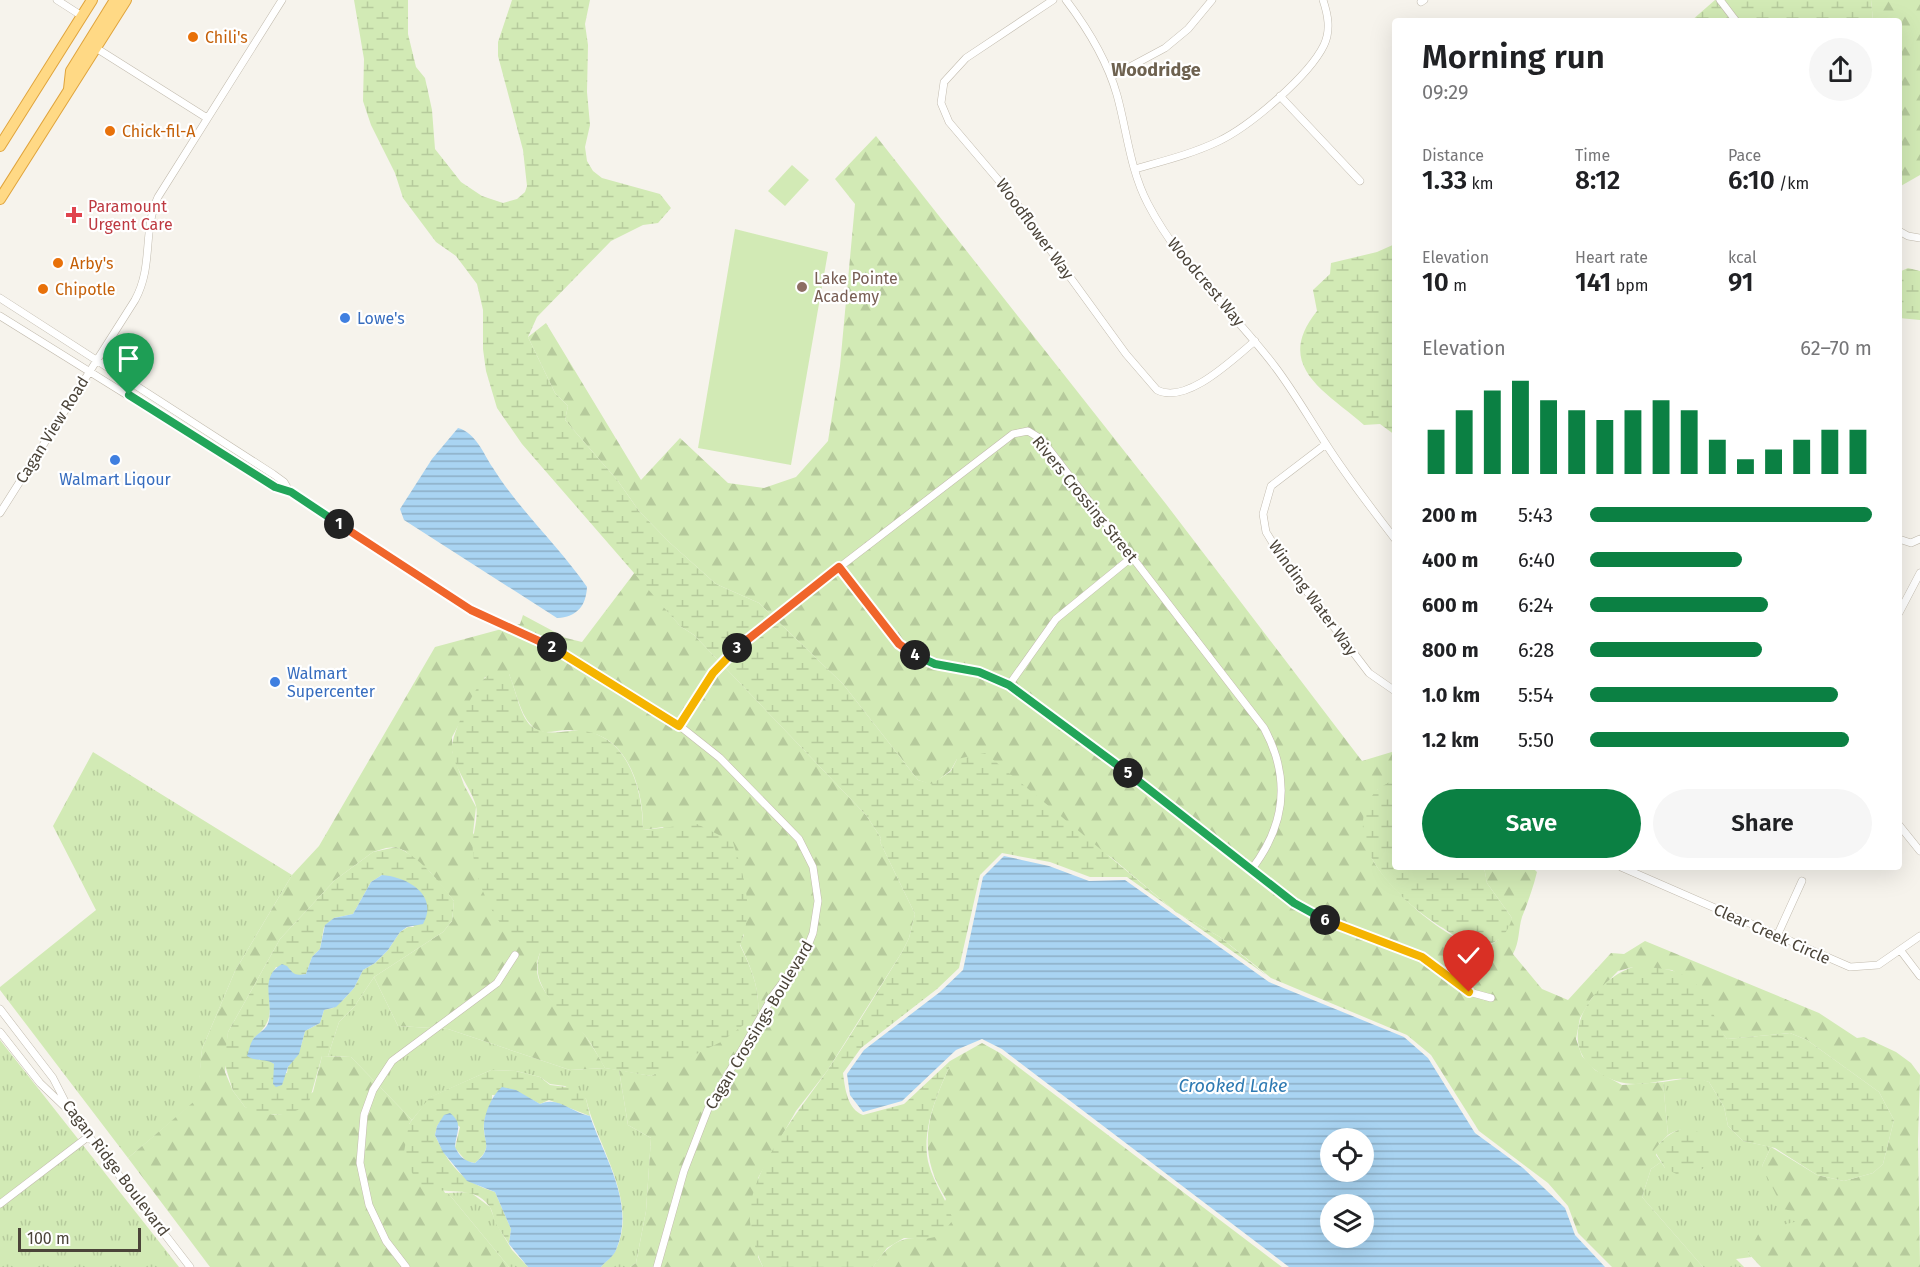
<!DOCTYPE html>
<meta charset="utf-8">
<style>
:root{--surface:#fff;--page:#f6f6f6;--text:#202124;--muted:#757577;--accent:#0b8043}
body{margin:0;font-family:"Fira Sans",sans-serif;background:var(--page);color:var(--text);height:100vh;display:flex;flex-direction:column;font-size:22px;white-space:nowrap}
*{box-sizing:border-box;margin:0}
p{font-size:20px;color:var(--muted)}
.icon{flex:none;width:33px;height:33px;fill:none;stroke:currentColor;stroke-width:2;stroke-linecap:round;stroke-linejoin:round}
.map{position:relative;flex:1;overflow:hidden}
.sheet{position:absolute;left:1392px;top:18px;width:510px;height:852px;display:flex;flex-direction:column;background:var(--surface);border-radius:6px;box-shadow:0 6px 24px #0002}
.sheet>*{flex:none}
.controls{position:absolute;left:1320px;top:1128px;display:grid;gap:12px}
.controls a{display:grid;place-items:center;width:54px;height:54px;border-radius:50%;background:var(--surface);box-shadow:0 6px 24px #0002;font-size:30px}
.scale{position:absolute;left:18px;bottom:15px;width:123px;box-sizing:border-box;padding-left:6px;border:3px solid #4b4439;border-top:0;font-size:16px;line-height:21px;white-space:nowrap;color:#4b4439;-webkit-text-stroke:4px #fff;paint-order:stroke}
.pin{position:absolute;display:grid;place-items:center;width:51px;height:51px;color:#fff;margin:-62px -26px;border-radius:50% 50% 50% 0;rotate:-45deg;box-shadow:0 0 6px #0007}
.pin .icon{rotate:45deg}
.km{position:absolute;width:30px;height:30px;margin:-15px;border-radius:50%;background:#222;color:#fff;font-size:16px;line-height:30px;text-align:center}
.round{display:grid;place-items:center;flex:none;width:63px;height:63px;border-radius:32px;background:var(--page)}
.head{display:flex;align-items:center;justify-content:space-between;height:102px;padding:0 30px}
h1{font-size:33px;font-weight:600;line-height:45px}
.stats{display:grid;grid-template-columns:repeat(3,1fr);gap:9px;height:102px;padding:6px 30px}
.stats div{display:grid;align-content:center}
.stats b{font-size:26px;font-weight:600}
.stats small{font-size:16px;font-weight:400}
.stats p{font-size:16px}
.chart{height:168px;padding:12px 30px}
.chart p{display:flex;justify-content:space-between}
.chart svg{width:100%;height:108px;margin-top:6px;stroke:var(--accent);stroke-width:6}
.cta{display:flex;gap:12px;margin-top:auto;padding:12px 30px}
.cta a{flex:1;height:69px;border-radius:36px;background:var(--accent);color:#fff;font-size:24px;font-weight:600;line-height:69px;text-align:center}
.cta a+a{background:var(--page);color:var(--text)}
ul{padding:0 30px;list-style:none;font-size:20px}
li{display:grid;grid-template-columns:96px 72px 1fr;align-items:center;height:45px}
li i{height:15px;border-radius:8px;background:var(--accent)}
.map>svg:first-child{display:block}
.grass{fill:url(#grass-tufts)}
.forest{fill:url(#forest-firs)}
.wetland{fill:url(#wetland-marsh);fill-rule:evenodd}
.green{fill:#d2eab5}
.water{fill:url(#water-rules);fill-rule:evenodd}
.lines{fill:none;stroke-linecap:round;stroke-linejoin:round}
.minor-casing{stroke:#c2bbae;stroke-width:8}
.trunk-casing{stroke:#e0a43c;stroke-width:12}
.minor{stroke:#fff;stroke-width:7}
.trunk{stroke:#ffd985;stroke-width:10}
.split-1-casing{stroke:#fff;stroke-width:12}
.split-2-casing{stroke:#fff;stroke-width:12}
.split-3-casing{stroke:#fff;stroke-width:12}
.split-4-casing{stroke:#fff;stroke-width:12}
.split-5-casing{stroke:#fff;stroke-width:12}
.split-6-casing{stroke:#fff;stroke-width:12}
.split-7-casing{stroke:#fff;stroke-width:12}
.split-1{stroke:#22a559;stroke-width:8}
.split-2{stroke:#f0652b;stroke-width:8}
.split-3{stroke:#f5b400;stroke-width:8}
.split-4{stroke:#f0652b;stroke-width:8}
.split-5{stroke:#22a559;stroke-width:8}
.split-6{stroke:#22a559;stroke-width:8}
.split-7{stroke:#f5b400;stroke-width:8}
.food-dot{fill:#e8710a;stroke:#fff;stroke-width:2}
.health-dot{fill:#e0444e;stroke:#fff;stroke-width:2}
.education-dot{fill:#8d6e63;stroke:#fff;stroke-width:2}
.shop-dot{fill:#3f7fe0;stroke:#fff;stroke-width:2}
.labels{text-anchor:middle;dominant-baseline:central;stroke-width:4.5;stroke-linejoin:round;paint-order:stroke}
.food-label{font-size:16px;fill:#c56008;stroke:#fff;text-anchor:start}
.health-label{font-size:16px;fill:#be3a42;stroke:#fff;text-anchor:start}
.street-label{font-size:16px;fill:#4b4439;stroke:#fff}
.education-label{font-size:16px;fill:#785e54;stroke:#fff;text-anchor:start}
.shop-label{font-size:16px;fill:#366cbe;stroke:#fff;text-anchor:start}
.neighbourhood-label{font-size:18px;font-weight:bold;fill:#6e6250;stroke:#fff}
.water-label{font-size:18px;font-style:italic;fill:#2e7ab2;stroke:#fff}
</style>
<div class="map">
<svg width="1920" height="1267" viewBox="0 0 1920 1267">
<defs>
<pattern id="grass-tufts" width="24" height="20" patternUnits="userSpaceOnUse" patternTransform="scale(1.5)"><rect width="24" height="20" fill="#d2eab5"/><path d="M3 7l-1-3M5 7V3M7 7l1-3M15 17l-1-3M17 17v-4M19 17l1-3" fill="none" stroke="#b6ca9c"/></pattern>
<pattern id="forest-firs" width="22" height="20" patternUnits="userSpaceOnUse" patternTransform="scale(1.5)"><rect width="22" height="20" fill="#d2eab5"/><path d="M5 1l3.5 6h-7zM16 11l3.5 6h-7z" fill="#b6ca9c"/></pattern>
<pattern id="wetland-marsh" width="20" height="14" patternUnits="userSpaceOnUse" patternTransform="scale(1.5)"><rect width="20" height="14" fill="#d2eab5"/><path d="M1 5h8M5 5V1M11 12h8M15 12V8" fill="none" stroke="#b6ca9c"/></pattern>
<pattern id="water-rules" width="6" height="5" patternUnits="userSpaceOnUse" patternTransform="scale(1.5)"><rect width="6" height="5" fill="#a9d4f2"/><path d="M0 2.5h6" fill="none" stroke="#8caec5"/></pattern>
</defs>
<rect width="100%" height="100%" fill="#f6f3ec"/>
<path class="grass" d="M93 752 292 875 235 971 202 1049 198 1099 128 1158 0 990V987L96 910 53 826Z
M374 977 398 1026 448 1029 570 1070 605 1068 619 1070 628 1125 651 1138 646 1211 636 1263 630 1267H601C605 1262 613 1256 616 1250 639 1201 597 1146 586 1099L565 1086 550 1084 540 1077 516 1071 491 1070 431 1097 412 1120 351 1057 328 1056 339 1022 354 1007Z
M0 1040 179 1267H0Z
M1695 1077 1709 1082 1724 1107 1728 1126 1743 1141 1771 1147 1762 1166 1819 1216 1748 1253 1752 1257 1736 1259 1744 1267H1703L1642 1197 1651 1169 1661 1162 1665 1168 1698 1134C1686 1128 1680 1128 1668 1135L1663 1082Z
M470 1192 490 1207 496 1223 512 1250 528 1267H509L448 1193Z"/>
<path class="forest" d="M1871 0H1920V175L1899 187V21H1873Z
M876 136 1166 504 1362 761 1395 751V781L1377 790C1376 804 1367 847 1372 858 1384 885 1457 954 1489 945 1501 941 1506 929 1512 918L1487 883 1484 867H1532L1537 872C1533 888 1528 902 1522 917 1518 930 1520 941 1513 954L1542 989 1568 1000 1611 953 1624 954 1645 941 1819 1013 1857 1038 1864 1037 1896 1052 1911 1063 1920 1075 1918 1140 1920 1267H1761L1748 1253 1760 1231 1817 1216 1783 1209 1762 1166 1771 1147 1817 1175 1844 1181 1873 1173 1883 1164 1894 1120 1879 1092 1807 1040 1790 1033 1727 1039 1715 1023 1700 990 1672 970 1633 967 1618 971 1591 999 1580 1018 1576 1039 1582 1056 1595 1070 1622 1085 1663 1082 1668 1135 1659 1144 1656 1155 1661 1162 1651 1169 1642 1197 1703 1267H1612L1578 1233 1568 1206 1548 1183 1479 1131 1431 1055 1407 1035 1271 978 1220 937 1176 912 1112 858 957 759 951 770 932 785 918 780 843 684 759 603 716 584 669 542 639 511 618 481 565 420 568 406 555 393 528 337 546 323 641 480 680 438 728 483 764 488 796 477 828 441 840 366 855 204 835 179Z
M635 572 680 626 694 635 866 815 881 838 880 842 915 914 909 938 902 952 827 1071 796 1111 758 1178V1257L763 1267H630L636 1263 646 1211 651 1138 628 1125 619 1070 651 1076 758 1014C760 988 751 968 740 944L744 935 663 827 643 830C644 797 632 748 598 735 590 732 578 731 570 730 556 729 542 738 531 725 519 712 516 690 509 674L485 677 452 737V751L464 785 476 807 473 833 540 953C525 989 568 1012 585 1035 592 1046 599 1057 605 1068L570 1070 448 1029 398 1026 374 977 443 932 452 921 454 901 430 872 405 851 396 847 386 848 373 852 335 880 280 939 228 1032 225 1072 233 1091 245 1107 274 1115H282L313 1092 322 1056 351 1057 412 1120 409 1124 445 1193H448L509 1267H210L128 1158 197 1099 202 1049 235 971 292 875 319 846 435 647 520 624 523 615 566 638 582 642Z
M982 1043 1000 1053 1282 1267H873C886 1247 900 1234 925 1239L946 1199C916 1152 927 1114 950 1066V1061Z"/>
<path class="wetland" d="M354 0H408V34L416 67 425 78 432 110 435 149 461 182 482 196 503 203 517 199 525 192 527 186 523 150 498 56V42L512 0H590L585 24 588 45 587 92 590 125 585 147 587 161 593 171 602 178 660 194 671 208 658 223 643 225 611 241 537 317 528 337 555 393 568 406 565 420 618 481 639 511 669 542 716 584 759 603 843 684 918 780 932 784 951 771 957 759 985 753 1176 912 1220 937 1266 975 1127 877H1090L1050 862 1002 853 980 875 959 968 937 989 861 1048 843 1073C845 1088 847 1109 863 1115L904 1104 950 1061V1066C937 1093 920 1134 929 1165 934 1184 947 1200 953 1220L940 1236 925 1239 904 1238 887 1248 873 1267H763C756 1252 748 1226 750 1210 754 1165 801 1108 827 1071 853 1032 878 991 902 952L909 938 915 914 880 842 881 838 866 815 694 635 680 626 522 444 497 408 486 371 483 349V310L477 284 456 256 436 242 403 198 395 173 371 125 363 101 364 59Z
M1715 0H1871L1873 21H1691Z
M1395 244V435L1380 424 1364 425C1325 391 1273 366 1317 311L1313 290 1330 274 1331 263 1377 252Z
M1908 268 1920 271V320L1899 318V272Z
M498 671 509 674C516 689 520 720 534 728 550 737 567 729 584 731 629 737 643 792 643 830L697 824 733 842C744 877 755 908 740 945 751 968 760 988 758 1014L721 1042 651 1076 605 1068C598 1057 591 1041 582 1032 561 1012 528 985 540 953 504 947 475 886 473 852 471 837 479 819 476 806 472 790 455 770 452 751 449 738 475 686 486 677 489 674 495 673 498 671Z
M1390 781H1395V867H1484L1487 883 1512 918C1508 935 1494 948 1475 945 1465 944 1452 934 1443 928 1403 904 1335 842 1375 792 1379 787 1386 785 1390 781Z
M396 847C420 857 439 881 454 901L452 921 443 932 374 977 354 1007 339 1022 328 1056H322L309 1102 298 1110 283 1115 259 1114 245 1107 233 1091 224 1062 228 1032 280 939 335 880 373 852ZM382 875 414 927H408L400 932 388 950 375 963 363 970 354 988 344 999 333 1008 324 1010 320 1023 305 1031 301 1046 288 1067 287 1073H275L274 1064 269 1060H259L253 1039C286 1012 257 997 276 967L290 969 291 973 296 976 306 974 312 957 320 949 324 927 334 918 353 914 371 882Z
M1633 967C1657 967 1686 968 1701 990 1712 1006 1715 1023 1727 1039L1790 1033 1807 1040 1879 1092 1894 1120 1883 1164 1873 1173 1844 1181 1817 1175 1775 1148 1743 1141 1728 1126 1724 1107 1709 1082C1667 1068 1636 1102 1594 1069 1554 1037 1595 979 1633 967Z
M491 1070 516 1071 540 1077 550 1085 575 1088 586 1099 590 1116 549 1100 540 1104 525 1096 492 1095C493 1106 485 1113 484 1123 482 1142 495 1146 475 1163L466 1161 455 1148 460 1127 445 1115 437 1126 435 1135C449 1166 463 1182 495 1192L511 1229 509 1244C505 1237 500 1231 496 1224 493 1218 493 1211 489 1206 473 1183 445 1197 420 1186L411 1171 404 1152 409 1124 430 1097Z
M1688 1128 1703 1134 1713 1155C1707 1170 1696 1174 1680 1176L1665 1168 1654 1150C1663 1139 1673 1129 1688 1128Z"/>
<path class="green" d="M792 165 809 180 785 206 768 191Z
M735 229 828 252 791 465 698 448Z"/>
<path class="water" d="M458 428C476 433 483 453 493 468 520 511 558 545 587 587 586 606 577 617 557 618L404 520 400 509 432 459Z
M1004 856 1049 866 1089 881 1125 880 1269 982 1404 1037 1428 1058 1475 1133 1523 1168 1565 1208 1575 1235 1605 1267H1289L1002 1049 982 1039 956 1050 902 1101 863 1112 850 1095 847 1074 864 1050 940 992 963 970 983 877ZM1330 1138H1364V1172H1330ZM1330 1204H1364V1238H1330Z
M382 875C408 877 439 895 423 924L407 927 400 932 388 950 375 963 363 970 354 988 344 999 336 1007 324 1010 320 1023 305 1031 299 1054 288 1067 282 1085 276 1087 273 1084 274 1064C266 1058 256 1062 247 1056 249 1051 250 1043 254 1038 259 1032 267 1030 269 1020 273 1000 259 977 282 964L287 966C294 974 294 976 306 974L312 957 320 949 325 925 334 918 353 914 371 882Z
M502 1087 516 1090 540 1104C559 1096 570 1112 590 1116 604 1157 636 1204 616 1250 614 1256 605 1262 601 1267H528L509 1244 511 1229 495 1192 467 1181 443 1152 435 1135 437 1126 444 1115 450 1113C464 1124 456 1132 455 1147 460 1157 464 1161 475 1163 494 1148 483 1143 484 1124 485 1112 493 1094 502 1087Z"/>
<g class="lines">
<g class="minor-casing">
<path id="minor" d="M57 0 82 16
M1053 0 966 58 944 82 941 103 949 122 1006 189 1126 354 1157 390C1187 405 1233 359 1255 341
M1066 0C1088 29 1107 60 1117 95 1127 131 1130 170 1148 204 1180 266 1234 312 1276 368 1294 392 1309 418 1326 444 1347 477 1371 508 1395 539
M1720 0 1736 21
M1421 2 1424 0
M96 48 207 118
M1111 77 1165 48 1188 29 1212 0
M1280 96 1360 181
M1135 169C1163 161 1192 154 1219 141 1250 126 1309 76 1324 45 1331 30 1328 15 1323 0
M1899 231 1908 236 1920 238
M0 298 273 474 284 482 290 492
M0 316 275 487 290 492 471 610 546 644 681 727 720 758 799 839 813 867 818 901 813 933 805 953 774 994 708 1109 684 1171 657 1267
M1326 444 1271 486 1263 514 1266 532 1285 563 1369 673 1395 691
M0 513 135 300C154 265 142 232 158 197L282 0
M1899 539 1911 543 1920 539
M839 567 899 644 921 659 935 665 979 672 1009 685 1194 823 1294 903 1344 929 1400 947 1422 957 1469 992 1491 998
M1899 613 1920 573
M1009 685 1056 619 1132 557
M679 726 713 673 746 639 1013 434 1028 431 1041 439 1264 728C1291 778 1286 825 1251 870
M1899 825 1920 851
M1621 867 1850 967 1878 965 1920 936
M1777 936 1802 881
M1901 951 1920 976
M0 1009 53 1078 71 1113 190 1267
M0 1032 40 1083 65 1107
M0 1204 89 1136
M406 1267 386 1241 369 1205 360 1163 364 1115 373 1090 392 1061 497 983 515 955"/>
</g>
<g class="trunk-casing">
<path id="trunk" d="M69 89 71 71 115 0
M0 146 92 0
M0 199 126 0"/>
</g>
<use href="#minor" class="minor"/>
<use href="#trunk" class="trunk"/>
</g>
<g class="lines">
<g class="split-1-casing">
<path id="split-1" d="M129 395 275 487 291 492 339 524"/>
</g>
<g class="split-2-casing">
<path id="split-2" d="M339 524 471 610 552 647"/>
</g>
<g class="split-3-casing">
<path id="split-3" d="M552 647 679 726 713 673 737 648"/>
</g>
<g class="split-4-casing">
<path id="split-4" d="M737 648 839 567 899 644 915 655"/>
</g>
<g class="split-5-casing">
<path id="split-5" d="M915 655 935 664 979 672 1009 685 1128 773"/>
</g>
<g class="split-6-casing">
<path id="split-6" d="M1128 773 1294 903 1325 920"/>
</g>
<g class="split-7-casing">
<path id="split-7" d="M1325 920 1422 957 1469 992"/>
</g>
<use href="#split-1" class="split-1"/>
<use href="#split-2" class="split-2"/>
<use href="#split-3" class="split-3"/>
<use href="#split-4" class="split-4"/>
<use href="#split-5" class="split-5"/>
<use href="#split-6" class="split-6"/>
<use href="#split-7" class="split-7"/>
</g>
<g class="food-dot">
<circle cx="193" cy="37" r="6"/>
<circle cx="110" cy="131" r="6"/>
<circle cx="58" cy="263" r="6"/>
<circle cx="43" cy="289" r="6"/>
</g>
<path class="health-dot" d="M71 206h6v6h6v6h-6v6h-6v-6h-6v-6h6z"/>
<circle class="education-dot" cx="802" cy="287" r="6"/>
<g class="shop-dot">
<circle cx="345" cy="318" r="6"/>
<circle cx="115" cy="460" r="6"/>
<circle cx="275" cy="682" r="6"/>
</g>
<g class="labels">
<g class="food-label">
<text x="205" y="37">Chili's</text>
<text x="122" y="131">Chick-fil-A</text>
<text x="70" y="263">Arby's</text>
<text x="55" y="289">Chipotle</text>
</g>
<g class="health-label">
<text x="88" y="206">Paramount<tspan x="88" dy="18">Urgent Care</tspan></text>
</g>
<g class="street-label">
<text transform="translate(1035 229) rotate(54)">Woodflower Way</text>
<text transform="translate(1206 282) rotate(50)">Woodcrest Way</text>
<text transform="translate(52 430) rotate(-58)">Cagan View Road</text>
<text transform="translate(1085 499) rotate(51)">Rivers Crossing Street</text>
<text transform="translate(1313 598) rotate(54)">Winding Water Way</text>
<text transform="translate(1772 934) rotate(24)">Clear Creek Circle</text>
<text transform="translate(759 1025) rotate(-59)">Cagan Crossings Boulevard</text>
<text transform="translate(116 1168) rotate(53)">Cagan Ridge Boulevard</text>
</g>
<g class="education-label">
<text x="814" y="278">Lake Pointe<tspan x="814" dy="18">Academy</tspan></text>
</g>
<g class="shop-label">
<text x="357" y="318">Lowe's</text>
<text x="115" y="479" text-anchor="middle">Walmart Liqour</text>
<text x="287" y="673">Walmart<tspan x="287" dy="18">Supercenter</tspan></text>
</g>
<g class="neighbourhood-label">
<text x="1156" y="70">Woodridge</text>
</g>
<g class="water-label">
<text x="1233" y="1086">Crooked Lake</text>
</g>
</g>
</svg>
<div class="controls">
<a><svg class="icon" aria-label="locate" viewBox="0 0 24 24"><circle cx="12" cy="12" r="6"/><path d="M12 2v4M12 18v4M2 12h4M18 12h4"/></svg></a>
<a><svg class="icon" aria-label="layers" viewBox="0 0 24 24"><path d="M12 4l9 5-9 5-9-5zM3 14l9 5 9-5"/></svg></a>
</div>
<div class="scale">100 m</div>
<div class="pin" style="left:129px;top:395px;background:#1e9e55"><svg class="icon" aria-label="arrive" viewBox="0 0 24 24"><path d="M6 21V4h12l-3 4 3 4H6"/></svg></div>
<div class="pin" style="left:1469px;top:992px;background:#d93025"><svg class="icon" aria-label="check" viewBox="0 0 24 24"><path d="M5 12l5 5 9-10"/></svg></div>
<b class="km" style="left:339px;top:524px">1</b>
<b class="km" style="left:552px;top:647px">2</b>
<b class="km" style="left:737px;top:648px">3</b>
<b class="km" style="left:915px;top:655px">4</b>
<b class="km" style="left:1128px;top:773px">5</b>
<b class="km" style="left:1325px;top:920px">6</b>
<section class="sheet">
<div class="head"><div><h1>Morning run</h1><p>09:29</p></div><a class="round"><svg class="icon" aria-label="share" viewBox="0 0 24 24"><path d="M12 15V3M7 8l5-5 5 5M5 13v7h14v-7"/></svg></a></div>
<div class="stats">
<div><p>Distance</p><b>1.33<small> km</small></b></div>
<div><p>Time</p><b>8:12</b></div>
<div><p>Pace</p><b>6:10<small> /km</small></b></div>
</div>
<div class="stats">
<div><p>Elevation</p><b>10<small> m</small></b></div>
<div><p>Heart rate</p><b>141<small> bpm</small></b></div>
<div><p>kcal</p><b>91</b></div>
</div>
<div class="chart"><p><span>Elevation</span>62–70 m</p>
<svg viewBox="0 0 160 44" preserveAspectRatio="none"><path d="M5 44V26M15 44V18M25 44V10M35 44V6M45 44V14M55 44V18M65 44V22M75 44V18M85 44V14M95 44V18M105 44V30M115 44V38M125 44V34M135 44V30M145 44V26M155 44V26"/></svg>
</div>
<ul>
<li><b>200 m</b>5:43<i style="width:100%"></i></li>
<li><b>400 m</b>6:40<i style="width:54%"></i></li>
<li><b>600 m</b>6:24<i style="width:63%"></i></li>
<li><b>800 m</b>6:28<i style="width:61%"></i></li>
<li><b>1.0 km</b>5:54<i style="width:88%"></i></li>
<li><b>1.2 km</b>5:50<i style="width:92%"></i></li>
</ul>
<div class="cta"><a>Save</a><a>Share</a></div>
</section>
</div>
